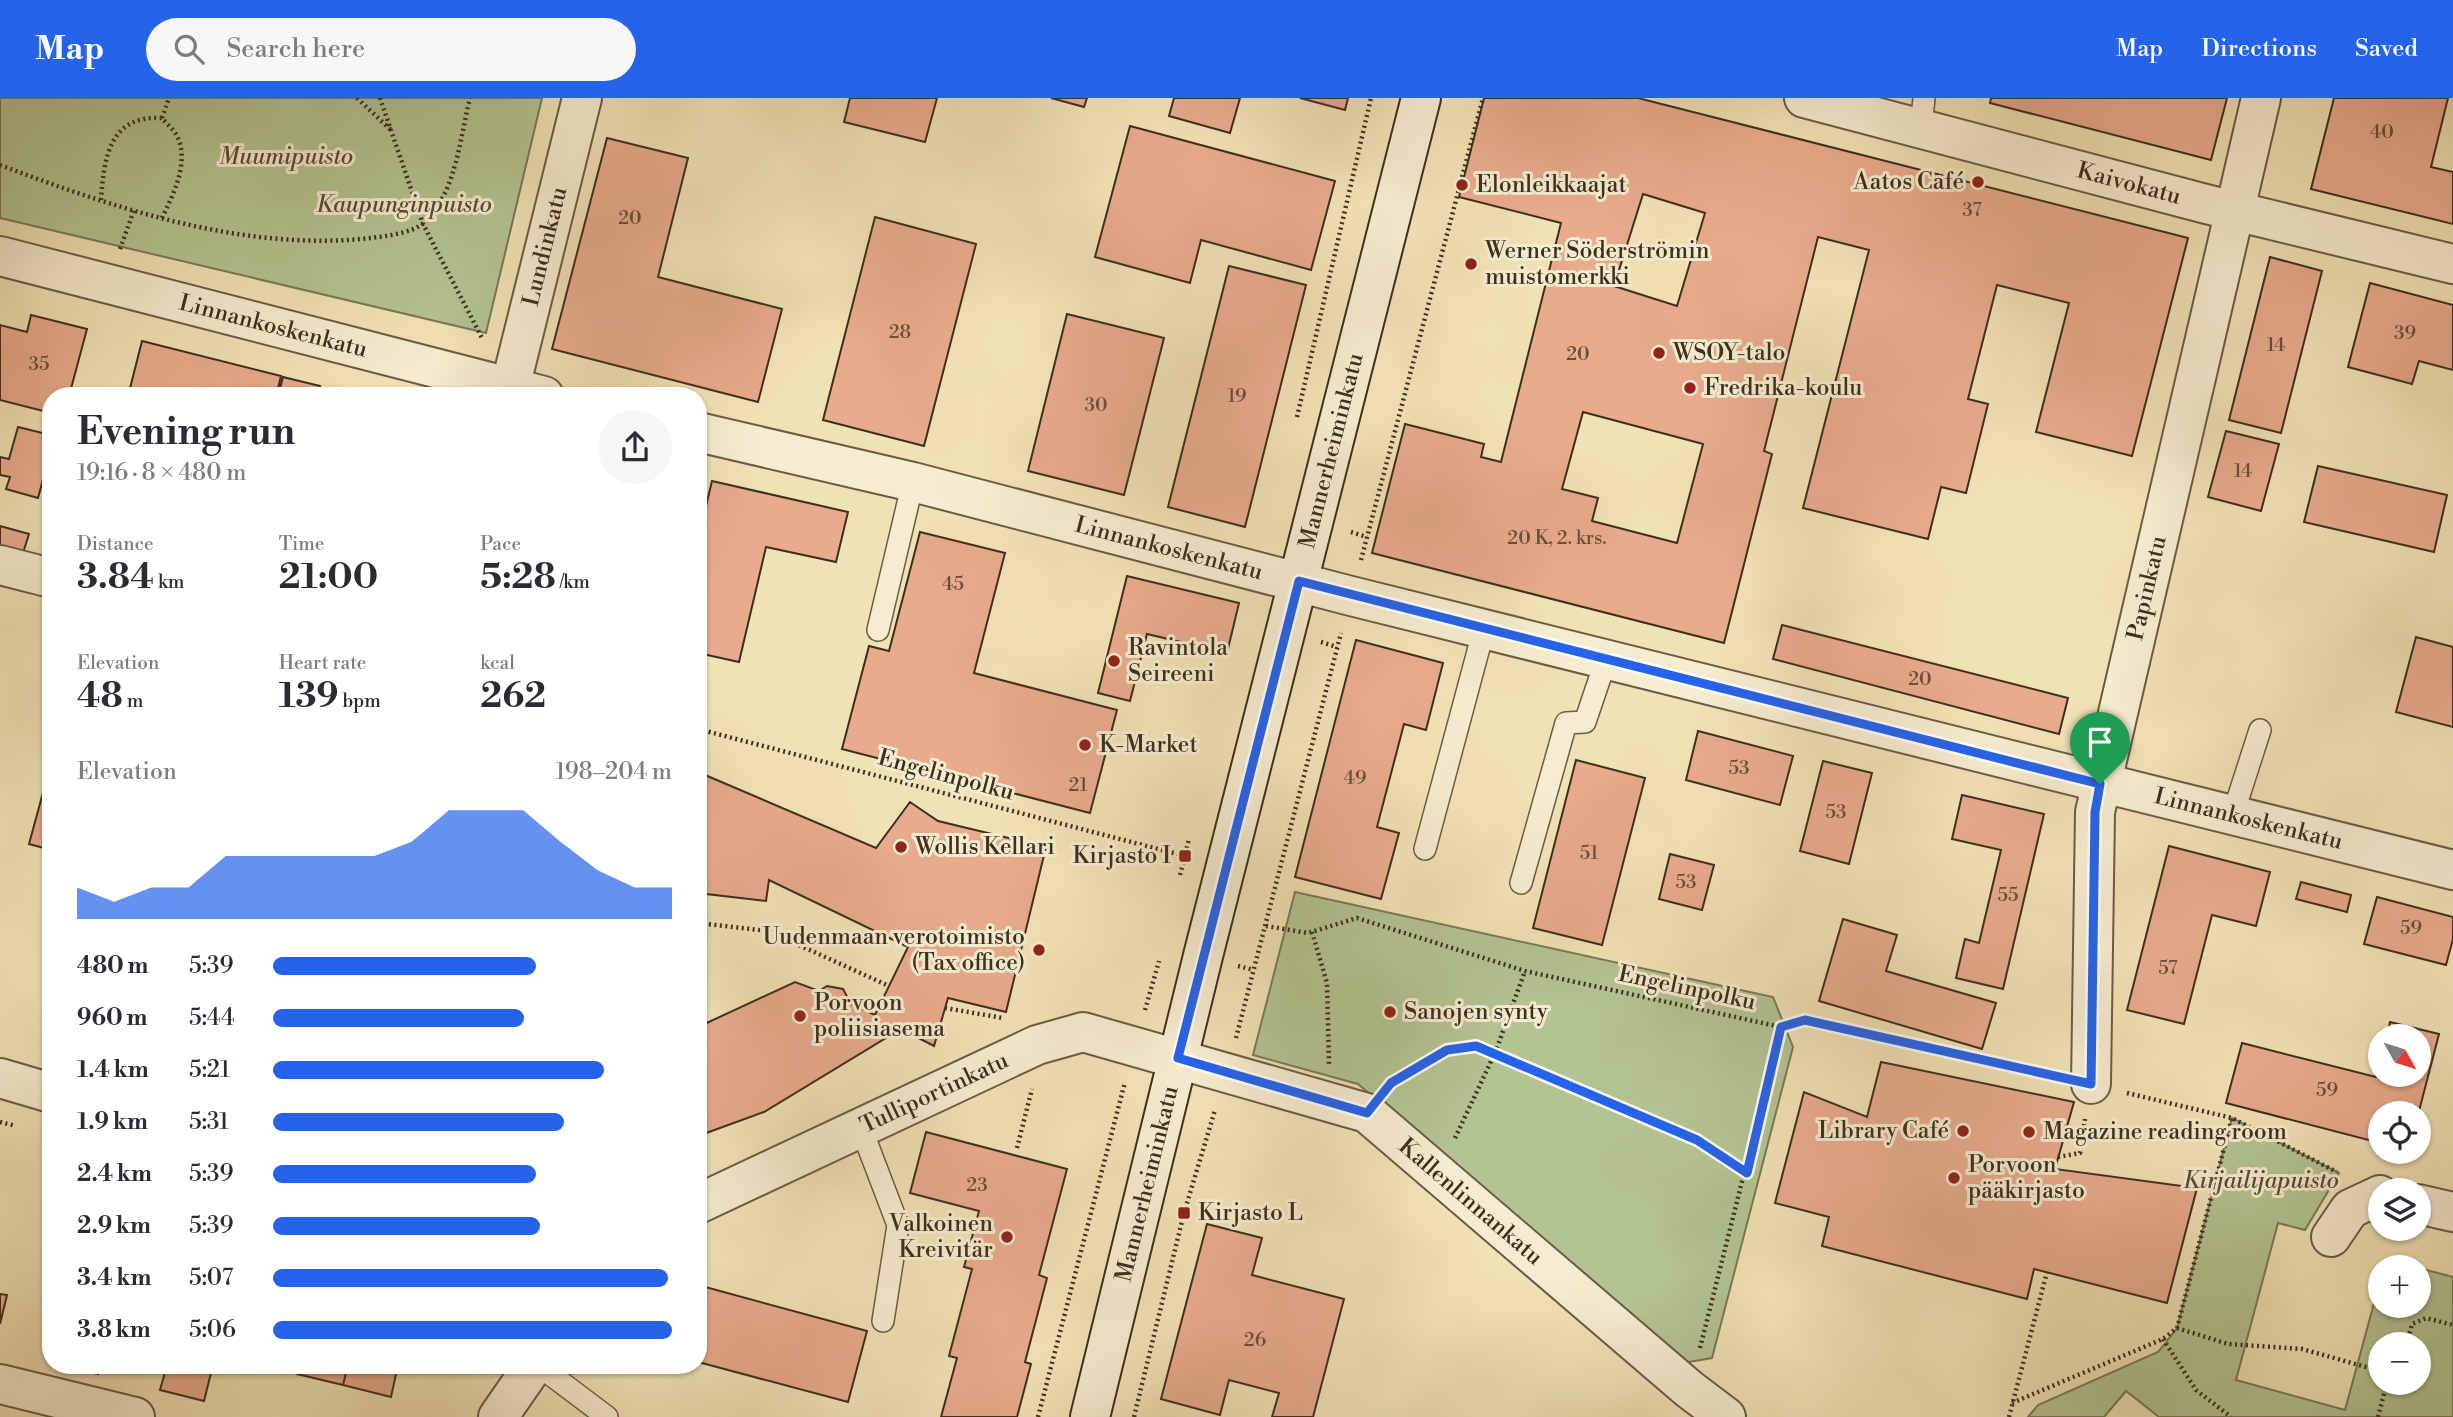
<!DOCTYPE html>
<meta charset="utf-8">
<style>
:root{--surface:#fff;--page:#f7f7f7;--text:#2b2b33;--muted:#7c7c81;--accent:#2563eb}
body{margin:0;font-family:"Libre Bodoni",serif;background:var(--page);color:var(--text);height:100vh;display:flex;flex-direction:column;font-size:26px;white-space:nowrap}
*{box-sizing:border-box;margin:0}
p{font-size:23px;color:var(--muted)}
.icon{flex:none;width:38px;height:38px;fill:none;stroke:currentColor;stroke-width:2;stroke-linecap:round;stroke-linejoin:round}
.map{position:relative;flex:1;overflow:hidden}
.sheet{position:absolute;left:42px;top:289px;width:665px;height:987px;display:flex;flex-direction:column;background:var(--surface);border-radius:28px;box-shadow:0 2px 5px #0004}
.sheet>*{flex:none}
.needle{width:46px;rotate:129deg}
.controls{position:absolute;left:2368px;top:926px;display:grid;gap:14px}
.controls a{display:grid;place-items:center;width:63px;height:63px;border-radius:50%;background:var(--surface);box-shadow:0 2px 5px #0004;font-size:35px}
.pin{position:absolute;display:grid;place-items:center;width:60px;height:60px;color:#fff;margin:-72px -30px;border-radius:50% 50% 50% 0;rotate:-45deg;box-shadow:0 0 7px #0007}
.pin .icon{rotate:45deg}
.round{display:grid;place-items:center;flex:none;width:74px;height:74px;border-radius:37px;background:var(--page)}
.head{display:flex;align-items:center;justify-content:space-between;height:119px;padding:0 35px}
h1{font-size:38px;font-weight:700;line-height:52px}
.figures{display:grid;grid-template-columns:repeat(3,1fr);gap:10px;height:119px;padding:7px 35px}
.figures div{display:grid;align-content:center}
.figures b{font-size:35px;font-weight:700}
.figures small{font-size:19px;font-weight:400}
.figures p{font-size:19px}
.chart{height:196px;padding:14px 35px}
.chart p{display:flex;justify-content:space-between}
.chart svg{width:100%;height:126px;margin-top:7px;fill:var(--accent);opacity:.7}
ul{padding:0 35px;list-style:none;font-size:23px}
li{display:grid;grid-template-columns:112px 84px 1fr;align-items:center;height:52px}
li i{height:18px;border-radius:9px;background:var(--accent)}
header{display:flex;align-items:center;gap:42px;box-sizing:border-box;height:98px;padding:0 35px;background:var(--accent);color:#fff}
header strong{font-size:33px}
nav{display:flex;gap:38px;margin-inline-start:auto;font-size:24px}
.search{width:490px;height:63px;background:var(--page);display:flex;align-items:center;gap:18px;box-sizing:border-box;padding:0 24px;border-radius:38px;color:var(--muted);font-size:26px}
.map>svg:first-child{display:block}
.green{fill:#b3c492;stroke:#787a58;stroke-width:2;fill-rule:evenodd}
.building{fill:#e8ab8c;stroke:#3d2f1e;stroke-width:2;fill-rule:evenodd}
.lines{fill:none;stroke-linecap:round;stroke-linejoin:round}
.service-casing{stroke:#6a5c44;stroke-width:24}
.minor-casing{stroke:#6a5c44;stroke-width:42}
.secondary-casing{stroke:#3d2f1e;stroke-width:42}
.path{stroke:#3d2f1e;stroke-width:4.5;stroke-dasharray:2 3.5;stroke-linecap:butt}
.service{stroke:#f6eccf;stroke-width:21}
.minor{stroke:#f6eccf;stroke-width:38}
.secondary{stroke:#f6eccf;stroke-width:38}
.route-casing{stroke:#fff;stroke-width:14}
.route{stroke:#2563eb;stroke-width:9}
.poi-dot{fill:#8f2418;stroke:#f6eccf;stroke-width:2.5}
.labels{text-anchor:middle;dominant-baseline:central;stroke-width:6;stroke-linejoin:round;paint-order:stroke}
.number-label{font-size:19px;fill:#684e3a}
.park-label{font-size:23px;font-style:italic;fill:#554d35;stroke:#f6eccf}
.poi-label{font-size:23px;fill:#3d2f1e;stroke:#f6eccf;text-anchor:start}
.street-label{font-size:23px;fill:#3d2f1e;stroke:#f6eccf}
</style>
<header>
<strong>Map</strong>
<div class="search"><svg class="icon" aria-label="search" viewBox="0 0 24 24"><circle cx="10" cy="10" r="6"/><path d="M15 15l6 6"/></svg>Search here</div>
<nav><a>Map</a><a>Directions</a><a>Saved</a></nav>
</header>
<div class="map">
<svg width="2453" height="1319" viewBox="0 0 2453 1319">
<rect width="100%" height="100%" fill="#f1e2b5"/>
<filter id="stains"><feTurbulence type="fractalNoise" baseFrequency=".00286" numOctaves="4"/><feColorMatrix values="0 0 0 0 .2 0 0 0 0 .09 0 0 0 0 .02 0 0 0 .5 -.17"/></filter>
<radialGradient id="worn" r=".72"><stop offset=".6" stop-color="#630" stop-opacity="0"/><stop offset="1" stop-color="#630" stop-opacity=".3"/></radialGradient>
<path class="green" d="M0 0H542L486 235 0 120Z
M1295 794 1773 899 1793 949 1712 1260 1683 1265 1358 986 1253 957Z
M2232 1020 2339 1075 2305 1132 2278 1125 2236 1282 2345 1312 2380 1183V1208H2418L2419 1170 2453 1179V1319H2159L2126 1293 2104 1319H2028L2038 1307 2158 1254 2177 1230ZM2418 1246V1284H2380V1246Z"/>
<path class="building" d="M850 0H937L925 44 844 24Z
M1051 0H1087L1084 9Z
M1174 0H1240L1230 35 1169 18Z
M1300 0H1348L1345 12Z
M1484 0H1638L2188 140 2132 358 2036 334 2069 205 1997 187 1968 301 1988 306 1966 395 1941 389 1928 441 1803 410 1869 152 1818 139 1764 353 1772 356 1724 545 1372 455 1405 326 1484 346 1481 359 1501 364 1561 125 1459 99ZM1643 96 1705 115 1677 208 1614 188ZM1583 314 1703 346 1677 445 1592 423 1598 400 1562 391Z
M1991 0H2227L2211 62 1990 5Z
M2334 0H2448L2431 69 2453 74V126L2311 91Z
M1130 28 1335 83 1311 172 1201 142 1190 185 1095 159Z
M607 40 688 60 658 179 782 211 758 304 552 251Z
M875 119 976 146 924 348 823 322Z
M2270 159 2322 173 2281 335 2229 322Z
M1229 168 1306 187 1245 429 1168 409Z
M2370 185 2453 207V272L2419 263 2412 286 2348 269Z
M1067 216 1164 240 1124 397 1028 373Z
M31 217 87 231 69 298H51V315L0 302V227L27 234Z
M142 243 281 278 276 298H128Z
M283 279 320 288 317 298H278Z
M339 290 367 298H336Z
M18 329 51 337V352L38 400 6 391 10 379 0 377V359L9 361Z
M2226 333 2279 346 2261 413 2208 399Z
M2318 368 2447 397 2434 454 2304 424Z
M712 383 848 414 836 464 766 449 739 564 698 555V441Z
M0 428 29 436 22 458 0 452Z
M920 434 1005 455 974 575 1117 612 1090 715 842 651 869 548 889 553Z
M1127 478 1239 505 1227 555 1147 536 1130 603 1098 595Z
M1782 527 2068 600 2059 636 1773 561Z
M2416 539 2453 549V629L2396 614Z
M1356 542 1443 565 1426 632 1404 626 1377 729 1399 735 1381 801 1295 779Z
M1698 633 1793 658 1780 707 1686 682Z
M1576 662 1645 680 1602 847 1533 830Z
M1823 663 1872 675 1849 766 1800 753Z
M50 669H51V752L29 746Z
M698 674 876 750 910 704 938 723 1046 749 1006 914 948 900 934 948 901 931 764 1014 698 1038V929L795 884 819 893 827 888 843 891 851 906 875 917 908 849 769 782 766 803 698 795Z
M1962 697 2044 716 2003 891 1956 880 1965 841 1979 845 2001 752 1952 741Z
M2169 748 2270 774 2256 828 2212 817 2184 926 2127 912Z
M1670 756 1714 767 1702 812 1659 801Z
M2301 784 2351 797 2347 814 2296 801Z
M2377 799 2453 819V841L2446 867 2364 846Z
M1843 821 1897 837 1886 873 1996 905 1982 951 1819 903Z
M2390 924 2439 936 2418 1017 2380 1015V1045L2226 1005 2242 945 2376 979 2380 963V976H2418V938H2387Z
M1881 964 2074 1004 2055 1071 2197 1090 2167 1205 2034 1171 2027 1201 1822 1148 1829 1119 1775 1105 1804 994 1867 1019Z
M926 1034 1067 1071 1039 1177 1047 1180 1025 1264 1031 1266 1017 1319H941L957 1260 949 1258 972 1171 964 1169 979 1113 910 1095Z
M1207 1126 1262 1140 1252 1177 1344 1201 1313 1319H1272L1279 1295 1229 1282 1220 1317 1161 1301Z
M51 1146V1174L44 1172Z
M698 1187 867 1233 848 1304 698 1264Z
M0 1196 7 1197 0 1226Z
M62 1267H100L98 1276Z
M167 1267H213L204 1303 160 1292Z
M299 1267H348L343 1287 297 1276Z
M348 1267H398L391 1299 343 1287Z"/>
<g class="lines">
<g class="service-casing">
<path id="service" d="M1921 30 1924 0
M878 532 913 384
M2233 716 2260 632
M1425 751 1484 531
M1521 785 1566 625 1585 624 1606 562
M861 1030 898 1127 883 1223
M538 1267 607 1319"/>
</g>
<g class="minor-casing">
<g id="minor">
<path id="s1" d="M1804 0 2206 106 2453 166"/>
<path id="s2" d="M0 158 544 298"/>
<path id="s3" d="M508 298 582 0"/>
<path id="s4" d="M698 334 913 384 1351 498 2453 772"/>
<path d="M0 467 47 479"/>
<path d="M0 980 51 995"/>
<path id="s5" d="M2091 986 2095 714 2261 0"/>
<path id="s6" d="M698 1106 1037 947 1083 934 1367 1015 1689 1291 1726 1319"/>
<path d="M2418 1106 2453 1114"/>
<path d="M2331 1139 2350 1111 2380 1097"/>
<path d="M0 1286 135 1319"/>
<path d="M498 1319 534 1267"/>
</g>
</g>
<g class="secondary-casing">
<g id="secondary">
<path id="s7" d="M1090 1319 1203 858 1421 0"/>
</g>
</g>
<path class="path" d="M357 0 391 32
M380 0 423 126 482 240
M162 20 169 0
M0 67C117 111 245 154 371 140 387 138 414 135 426 123 456 93 460 40 470 0
M101 102C104 60 109 17 162 20 167 26 174 32 177 38 190 64 173 97 162 120
M120 151 134 112
M1297 319 1371 0
M1351 434 1367 439
M1361 462 1483 0
M1321 544 1337 549
M698 631 1185 758
M1180 777 1189 741
M698 825 768 833 889 888
M1266 828 1308 835 1357 820 1525 873 1781 929 1805 922 2053 977
M1312 834 1327 885 1329 966
M1238 868 1254 872
M945 910 1003 920
M1145 912 1159 863
M1236 940 1341 535
M1391 985 1447 952 1476 948 1697 1042 1747 1075
M2127 995 2232 1020 2337 1074
M0 1024 16 1028
M1455 1040 1495 955 1525 873
M1017 1050 1032 991
M2058 1059 2080 1055 2085 1021
M2177 1230 2228 1246 2302 1251 2380 1273
M2163 1241 2196 1292 2231 1319
M2407 1246 2412 1226 2426 1220 2453 1227
M1700 1250 1781 929
M2012 1305 2163 1241 2177 1230 2232 1020
M1038 1319 1125 984
M1134 1319 1184 1115 1215 1012
M2009 1319 2047 1174
M2378 1319 2387 1284"/>
<use href="#service" class="service"/>
<use href="#minor" class="minor"/>
<use href="#secondary" class="secondary"/>
</g>
<g class="lines">
<g class="route-casing">
<path id="route" d="M1299 483 2100 686 2095 714 2091 986 1805 922 1781 929 1747 1075 1697 1042 1476 948 1447 952 1391 985 1367 1015 1178 960Z"/>
</g>
<use href="#route" class="route"/>
</g>
<g class="poi-dot">
<circle cx="1978" cy="84" r="7"/>
<circle cx="1462" cy="87" r="7"/>
<circle cx="1471" cy="166" r="7"/>
<circle cx="1659" cy="255" r="7"/>
<circle cx="1690" cy="290" r="7"/>
<circle cx="1114" cy="563" r="7"/>
<circle cx="1085" cy="647" r="7"/>
<circle cx="901" cy="749" r="7"/>
<rect x="1178" y="751" width="14" height="14" rx="3.5"/>
<circle cx="1039" cy="852" r="7"/>
<circle cx="1390" cy="914" r="7"/>
<circle cx="800" cy="918" r="7"/>
<circle cx="1963" cy="1033" r="7"/>
<circle cx="2029" cy="1034" r="7"/>
<circle cx="1954" cy="1080" r="7"/>
<rect x="1177" y="1108" width="14" height="14" rx="3.5"/>
<circle cx="1007" cy="1139" r="7"/>
</g>
<g class="labels">
<g class="number-label">
<text x="2382" y="34">40</text>
<text x="1972" y="112">37</text>
<text x="630" y="120">20</text>
<text x="900" y="234">28</text>
<text x="2405" y="235">39</text>
<text x="2276" y="247">14</text>
<text x="1578" y="256">20</text>
<text x="39" y="266">35</text>
<text x="1237" y="298">19</text>
<text x="1096" y="307">30</text>
<text x="2243" y="373">14</text>
<text x="1557" y="440">20 K, 2. krs.</text>
<text x="953" y="486">45</text>
<text x="1920" y="581">20</text>
<text x="1739" y="670">53</text>
<text x="1355" y="680">49</text>
<text x="1078" y="687">21</text>
<text x="1836" y="714">53</text>
<text x="1589" y="755">51</text>
<text x="1686" y="784">53</text>
<text x="2008" y="797">55</text>
<text x="2411" y="830">59</text>
<text x="2168" y="870">57</text>
<text x="2327" y="992">59</text>
<text x="977" y="1087">23</text>
<text x="1255" y="1242">26</text>
</g>
<g class="park-label">
<text x="286" y="59">Muumipuisto</text>
<text x="404" y="107">Kaupunginpuisto</text>
<text x="2261" y="1083">Kirjailijapuisto</text>
</g>
<g class="poi-label">
<text x="1964" y="84" text-anchor="end">Aatos Café</text>
<text x="1476" y="87">Elonleikkaajat</text>
<text x="1485" y="153">Werner Söderströmin<tspan x="1485" dy="26">muistomerkki</tspan></text>
<text x="1673" y="255">WSOY-talo</text>
<text x="1704" y="290">Fredrika-koulu</text>
<text x="1128" y="550">Ravintola<tspan x="1128" dy="26">Seireeni</tspan></text>
<text x="1099" y="647">K-Market</text>
<text x="915" y="749">Wollis Kellari</text>
<text x="1171" y="758" text-anchor="end">Kirjasto I</text>
<text x="1025" y="839" text-anchor="end">Uudenmaan verotoimisto<tspan x="1025" dy="26">(Tax office)</tspan></text>
<text x="814" y="905">Porvoon<tspan x="814" dy="26">poliisiasema</tspan></text>
<text x="1404" y="914">Sanojen synty</text>
<text x="1949" y="1033" text-anchor="end">Library Café</text>
<text x="2043" y="1034">Magazine reading room</text>
<text x="1968" y="1067">Porvoon<tspan x="1968" dy="26">pääkirjasto</tspan></text>
<text x="1198" y="1115">Kirjasto L</text>
<text x="993" y="1126" text-anchor="end">Valkoinen<tspan x="993" dy="26">Kreivitär</tspan></text>
</g>
<g class="street-label">
<text stroke="none"><textPath href="#s1" startOffset="336">Kaivokatu</textPath></text>
<text stroke="none"><textPath href="#s3" startOffset="154">Lundinkatu</textPath></text>
<text stroke="none"><textPath href="#s2" startOffset="282">Linnankoskenkatu</textPath></text>
<text stroke="none"><textPath href="#s7" startOffset="996">Mannerheiminkatu</textPath></text>
<text stroke="none"><textPath href="#s4" startOffset="485">Linnankoskenkatu</textPath></text>
<text stroke="none"><textPath href="#s5" startOffset="502">Papinkatu</textPath></text>
<text transform="translate(946 677) rotate(15)">Engelinpolku</text>
<text stroke="none"><textPath href="#s4" startOffset="1598">Linnankoskenkatu</textPath></text>
<text transform="translate(1687 890) rotate(12)">Engelinpolku</text>
<text stroke="none"><textPath href="#s6" startOffset="261">Tulliportinkatu</textPath></text>
<text stroke="none"><textPath href="#s7" startOffset="240">Mannerheiminkatu</textPath></text>
<text stroke="none"><textPath href="#s6" startOffset="854">Kallenlinnankatu</textPath></text>
</g>
</g>
<rect width="100%" height="100%" filter="url(#stains)"/>
<rect width="100%" height="100%" fill="url(#worn)"/>
</svg>
<div class="controls">
<a><svg class="needle" viewBox="-14 -14 28 28"><path d="M0-13l5 13h-10z" fill="#e53935"/><path d="M0 13l5-13h-10z" fill="#7c7c81"/></svg></a>
<a><svg class="icon" aria-label="locate" viewBox="0 0 24 24"><circle cx="12" cy="12" r="6"/><path d="M12 2v4M12 18v4M2 12h4M18 12h4"/></svg></a>
<a><svg class="icon" aria-label="layers" viewBox="0 0 24 24"><path d="M12 4l9 5-9 5-9-5zM3 14l9 5 9-5"/></svg></a>
<a>+</a>
<a>−</a>
</div>
<div class="pin" style="left:2100px;top:686px;background:#1e9e55"><svg class="icon" aria-label="arrive" viewBox="0 0 24 24"><path d="M6 21V4h12l-3 4 3 4H6"/></svg></div>
<section class="sheet">
<div class="head"><div><h1>Evening run</h1><p>19:16 · 8 × 480 m</p></div><a class="round"><svg class="icon" aria-label="share" viewBox="0 0 24 24"><path d="M12 15V3M7 8l5-5 5 5M5 13v7h14v-7"/></svg></a></div>
<div class="figures">
<div><p>Distance</p><b>3.84<small> km</small></b></div>
<div><p>Time</p><b>21:00</b></div>
<div><p>Pace</p><b>5:28<small> /km</small></b></div>
</div>
<div class="figures">
<div><p>Elevation</p><b>48<small> m</small></b></div>
<div><p>Heart rate</p><b>139<small> bpm</small></b></div>
<div><p>kcal</p><b>262</b></div>
</div>
<div class="chart"><p><span>Elevation</span>198–204 m</p>
<svg viewBox="0 0 160 44" preserveAspectRatio="none"><path d="M0 44V33L10 38L20 33L30 33L40 22L50 22L60 22L70 22L80 22L90 17L100 6L110 6L120 6L130 17L140 27L150 33L160 33V44z"/></svg>
</div>
<ul>
<li><b>480 m</b>5:39<i style="width:66%"></i></li>
<li><b>960 m</b>5:44<i style="width:63%"></i></li>
<li><b>1.4 km</b>5:21<i style="width:83%"></i></li>
<li><b>1.9 km</b>5:31<i style="width:73%"></i></li>
<li><b>2.4 km</b>5:39<i style="width:66%"></i></li>
<li><b>2.9 km</b>5:39<i style="width:67%"></i></li>
<li><b>3.4 km</b>5:07<i style="width:99%"></i></li>
<li><b>3.8 km</b>5:06<i style="width:100%"></i></li>
</ul>
</section>
</div>
